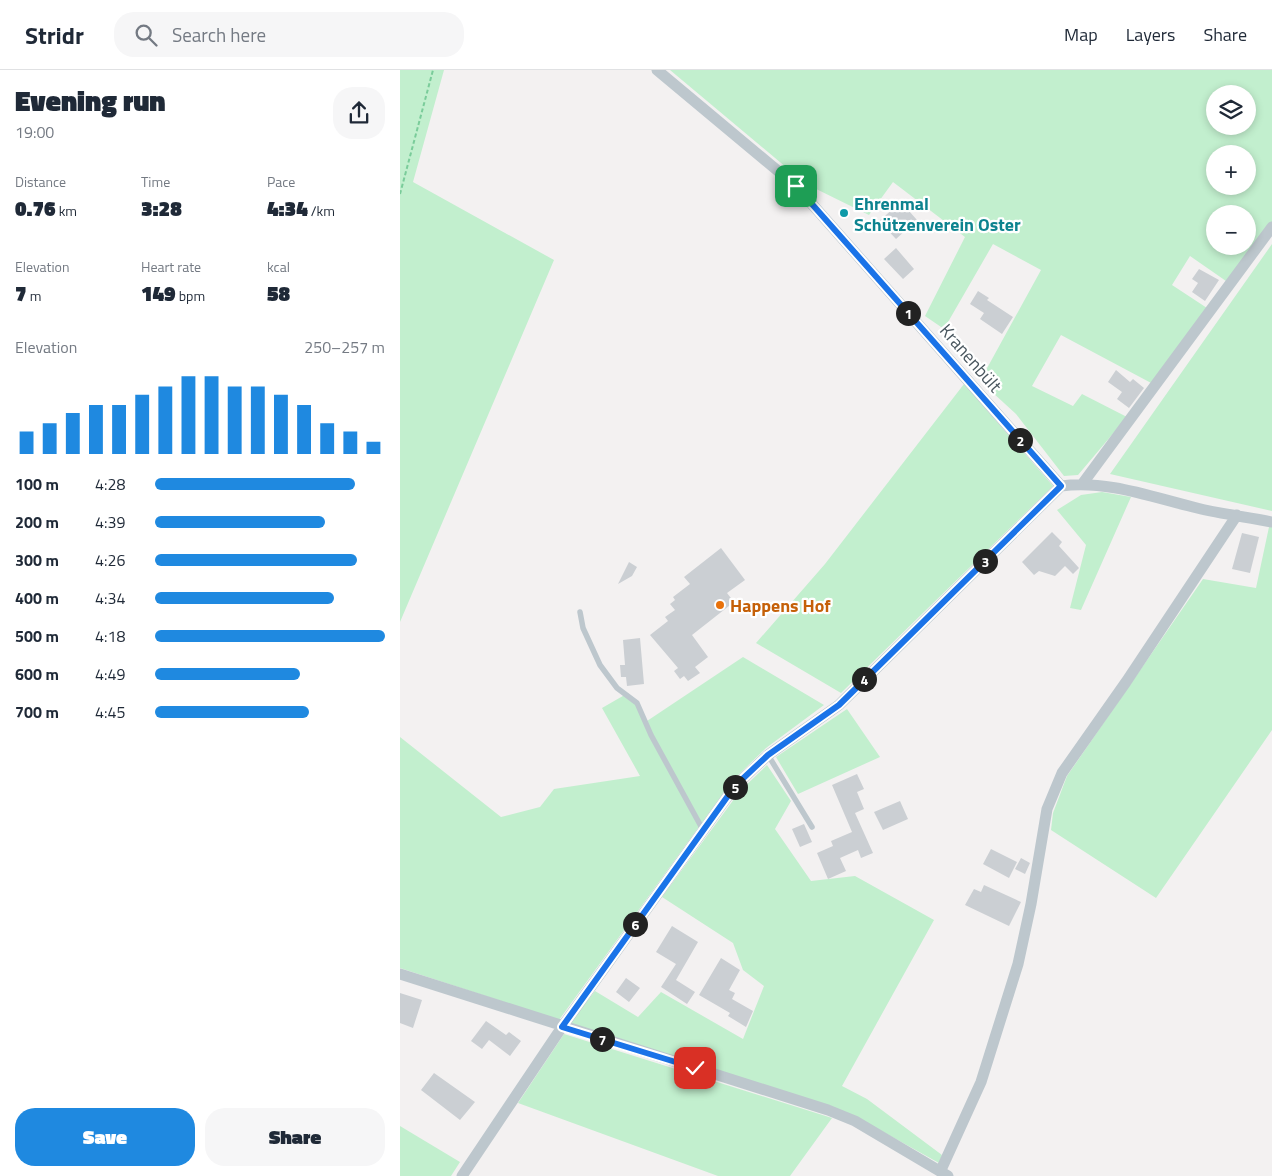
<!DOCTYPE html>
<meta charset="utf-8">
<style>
:root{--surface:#fff;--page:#f6f6f7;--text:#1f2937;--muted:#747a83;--line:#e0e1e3;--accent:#1f89e0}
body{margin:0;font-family:"Titillium Web",sans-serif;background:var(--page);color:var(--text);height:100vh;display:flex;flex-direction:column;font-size:19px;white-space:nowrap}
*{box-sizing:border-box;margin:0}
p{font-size:16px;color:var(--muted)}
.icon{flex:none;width:28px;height:28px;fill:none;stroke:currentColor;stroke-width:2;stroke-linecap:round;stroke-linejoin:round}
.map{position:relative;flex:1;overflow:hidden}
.details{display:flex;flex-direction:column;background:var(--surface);width:400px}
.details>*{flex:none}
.controls{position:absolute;left:806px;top:15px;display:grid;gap:10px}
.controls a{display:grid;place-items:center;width:50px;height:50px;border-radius:50%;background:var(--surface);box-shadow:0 2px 8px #0003;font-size:25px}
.pin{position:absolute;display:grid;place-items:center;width:42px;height:42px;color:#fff;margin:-21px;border-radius:10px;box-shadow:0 2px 8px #0006}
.km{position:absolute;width:25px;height:25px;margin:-12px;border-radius:50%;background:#222;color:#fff;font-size:14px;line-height:25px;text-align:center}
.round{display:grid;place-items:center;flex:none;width:52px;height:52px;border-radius:20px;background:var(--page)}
.head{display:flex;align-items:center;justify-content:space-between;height:85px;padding:0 15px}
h1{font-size:28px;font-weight:800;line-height:38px}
.figures{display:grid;grid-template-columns:repeat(3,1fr);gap:8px;height:85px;padding:5px 15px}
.figures div{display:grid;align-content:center}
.figures b{font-size:21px;font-weight:800}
.figures small{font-size:14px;font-weight:400}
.figures p{font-size:14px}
.chart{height:140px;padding:10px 15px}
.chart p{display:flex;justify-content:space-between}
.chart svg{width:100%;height:90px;margin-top:5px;stroke:var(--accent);stroke-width:6}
.button{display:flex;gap:10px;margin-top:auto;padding:10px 15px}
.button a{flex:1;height:58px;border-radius:20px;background:var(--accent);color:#fff;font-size:20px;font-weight:800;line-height:58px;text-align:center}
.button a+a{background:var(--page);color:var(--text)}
ul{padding:0 15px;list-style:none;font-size:16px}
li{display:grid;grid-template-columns:80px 60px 1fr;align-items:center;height:38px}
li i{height:12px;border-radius:6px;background:var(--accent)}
header{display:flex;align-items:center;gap:30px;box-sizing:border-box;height:70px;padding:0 25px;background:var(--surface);border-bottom:1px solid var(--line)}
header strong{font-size:24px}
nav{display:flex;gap:28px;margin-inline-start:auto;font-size:18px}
.search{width:350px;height:45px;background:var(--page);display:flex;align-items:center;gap:12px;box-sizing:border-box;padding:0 18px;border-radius:20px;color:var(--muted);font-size:19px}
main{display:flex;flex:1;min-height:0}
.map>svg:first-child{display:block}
.green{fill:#c2efce;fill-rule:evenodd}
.building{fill:#cbcfd3}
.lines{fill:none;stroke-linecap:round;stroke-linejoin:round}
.path{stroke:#7acc9a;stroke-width:2;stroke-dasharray:4 2.5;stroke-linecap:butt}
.lane{stroke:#bdc7cd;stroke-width:5.5}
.street{stroke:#bdc7cd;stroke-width:11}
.route-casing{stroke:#fff;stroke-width:10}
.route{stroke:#1a73e8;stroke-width:6}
.culture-dot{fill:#0f9aa8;stroke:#fff;stroke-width:2}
.food-dot{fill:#e8710a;stroke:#fff;stroke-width:2}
.labels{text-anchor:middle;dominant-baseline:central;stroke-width:4.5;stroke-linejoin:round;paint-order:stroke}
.culture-label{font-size:18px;font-weight:bold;fill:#0d838f;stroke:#fff;text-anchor:start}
.street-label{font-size:18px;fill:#49565e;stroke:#fff}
.food-label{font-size:18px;font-weight:bold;fill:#c56008;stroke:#fff;text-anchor:start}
</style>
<header>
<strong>Stridr</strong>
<div class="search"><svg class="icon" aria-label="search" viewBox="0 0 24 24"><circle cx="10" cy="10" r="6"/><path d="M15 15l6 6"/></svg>Search here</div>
<nav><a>Map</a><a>Layers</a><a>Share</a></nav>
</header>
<main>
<section class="details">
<div class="head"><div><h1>Evening run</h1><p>19:00</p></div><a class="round"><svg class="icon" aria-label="share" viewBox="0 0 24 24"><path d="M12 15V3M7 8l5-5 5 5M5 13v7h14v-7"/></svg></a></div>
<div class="figures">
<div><p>Distance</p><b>0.76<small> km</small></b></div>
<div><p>Time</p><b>3:28</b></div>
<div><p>Pace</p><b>4:34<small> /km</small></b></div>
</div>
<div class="figures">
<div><p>Elevation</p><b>7<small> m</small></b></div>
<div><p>Heart rate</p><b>149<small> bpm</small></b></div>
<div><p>kcal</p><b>58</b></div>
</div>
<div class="chart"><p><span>Elevation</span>250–257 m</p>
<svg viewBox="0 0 160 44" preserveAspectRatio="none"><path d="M5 44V33M15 44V29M25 44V24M35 44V20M45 44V20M55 44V15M65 44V11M75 44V6M85 44V6M95 44V11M105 44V11M115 44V15M125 44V20M135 44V29M145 44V33M155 44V38"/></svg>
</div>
<ul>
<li><b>100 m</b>4:28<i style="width:87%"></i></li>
<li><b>200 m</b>4:39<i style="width:74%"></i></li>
<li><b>300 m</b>4:26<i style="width:88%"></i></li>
<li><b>400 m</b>4:34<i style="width:78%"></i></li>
<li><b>500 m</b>4:18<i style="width:100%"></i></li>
<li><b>600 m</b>4:49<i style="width:63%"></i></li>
<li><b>700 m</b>4:45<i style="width:67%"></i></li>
</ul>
<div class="button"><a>Save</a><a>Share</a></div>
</section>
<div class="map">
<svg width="872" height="1106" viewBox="0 0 872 1106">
<rect width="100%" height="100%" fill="#f3f1f1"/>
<path class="green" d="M0 0H44L13 112 154 190 0 552Z
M270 0H872V155L826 211 790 186 772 215 807 238 753 314 661 265 632 316 673 336 682 324 727 347 678 405 664 406 616 344 580 311 641 200 593 174 544 259 525 246 565 167 493 112 469 145 406 114ZM815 24H848V56H815ZM815 84H848V116H815ZM815 144H848V176H815Z
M872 174V441L710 404Z
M564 314 653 416 441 623 356 573 425 494Z
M702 422 731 427 681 540 670 538 686 475 657 440 681 425Z
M869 457H872V660L756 828 651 760 653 743 667 706 803 509 856 518Z
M343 587 424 635 366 678 332 711 159 950 0 898V667L101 747 140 737 154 719 240 706 202 638 228 623 247 651Z
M447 639 480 687 398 724 376 687Z
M367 695 391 731 375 759 411 811 455 806 534 850 442 1016 467 1029 542 1085 539 1093 460 1049 170 953 195 921 238 947 261 922 343 969 364 916 343 900 333 873 262 827 340 721Z
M164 964 432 1048 390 1106H318L118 1033Z
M0 1056 60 1092 51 1106H0Z"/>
<path class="building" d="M501 132 517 150 496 169 479 151Z
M496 178 514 199 503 209 484 189Z
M799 199 819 210 805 231 792 222 798 213 792 209Z
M578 221 589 228 587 230 613 247 602 264 580 249 584 243 570 234Z
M716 300 730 312 733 309 744 318 729 338 717 329 722 322 708 312Z
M652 462 662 472 659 476 679 498 673 504 665 496 655 506 639 501 634 505 622 492Z
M842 463 859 467 850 503 832 499Z
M321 478 345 510 327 523 334 532 292 565 308 587 295 597 300 603 288 611 284 606 280 609 274 601 278 598 250 565 268 551 265 547 275 540 270 534 275 530 273 527 290 514 284 507Z
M229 492 237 497 232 506 218 514Z
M240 568 244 614 227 616 226 607H221L220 595H225L223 570Z
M457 704 464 719 457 722 464 739 455 743 473 783 461 788 458 780 440 788 446 801 428 809 417 783 433 776 431 771 452 762 432 715Z
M500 731 508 749 483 760 474 742Z
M404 754 412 772 400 777 392 759Z
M591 779 617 792 609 808 583 794Z
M621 788 630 793 625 804 615 799Z
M584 815 621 832 609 856 565 835 574 819 581 822Z
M272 856 298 872 276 910 295 922 287 934 261 917 276 894 256 882Z
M321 888 340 900 329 920 335 923 332 929 353 941 346 957 328 946 330 943 299 925Z
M226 908 240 918 229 932 216 922Z
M0 923 22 930 13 958 0 953Z
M86 951 106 965 109 962 121 971 110 986 89 970 82 979 71 971Z
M34 1003 75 1032 60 1050 21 1020Z"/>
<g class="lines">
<path class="path" d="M0 124 33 0"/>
<path class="lane" d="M180 542 183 558 200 595 217 618 237 633 251 665 303 760
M368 685 412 757"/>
<path class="street" d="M257 0 396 116 661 416
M683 413 872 157
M0 904 428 1040 455 1051 548 1106
M541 1100 581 1012 618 894 631 834 647 739 662 703 726 612 837 445
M62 1106 162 957 335 716 368 685 439 635 661 416C708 410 751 427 797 438 821 444 847 447 872 452"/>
</g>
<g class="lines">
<g class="route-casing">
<path id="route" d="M295 998 162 957 335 716 368 685 439 635 661 416 396 116"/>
</g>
<use href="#route" class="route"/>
</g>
<circle class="culture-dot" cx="444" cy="143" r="5"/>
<circle class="food-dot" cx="320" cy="535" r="5"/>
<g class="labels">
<g class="culture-label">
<text x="454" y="133">Ehrenmal<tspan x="454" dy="21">Schützenverein Oster</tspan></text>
</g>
<g class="street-label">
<text transform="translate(571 288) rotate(49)">Kranenbült</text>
</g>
<g class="food-label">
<text x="330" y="535">Happens Hof</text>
</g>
</g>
</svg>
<div class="controls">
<a><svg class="icon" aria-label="layers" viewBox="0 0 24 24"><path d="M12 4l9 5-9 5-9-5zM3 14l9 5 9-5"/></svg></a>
<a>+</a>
<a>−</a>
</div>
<div class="pin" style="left:396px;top:116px;background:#1e9e55"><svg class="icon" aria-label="arrive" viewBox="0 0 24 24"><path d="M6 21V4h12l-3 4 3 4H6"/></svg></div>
<div class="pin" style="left:295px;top:998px;background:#d93025"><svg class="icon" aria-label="check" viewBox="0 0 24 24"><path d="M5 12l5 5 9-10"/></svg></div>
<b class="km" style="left:508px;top:243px">1</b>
<b class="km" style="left:620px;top:370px">2</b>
<b class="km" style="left:585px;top:491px">3</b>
<b class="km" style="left:464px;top:609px">4</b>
<b class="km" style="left:335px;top:717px">5</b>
<b class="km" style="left:235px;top:854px">6</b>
<b class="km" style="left:202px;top:969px">7</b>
</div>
</main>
